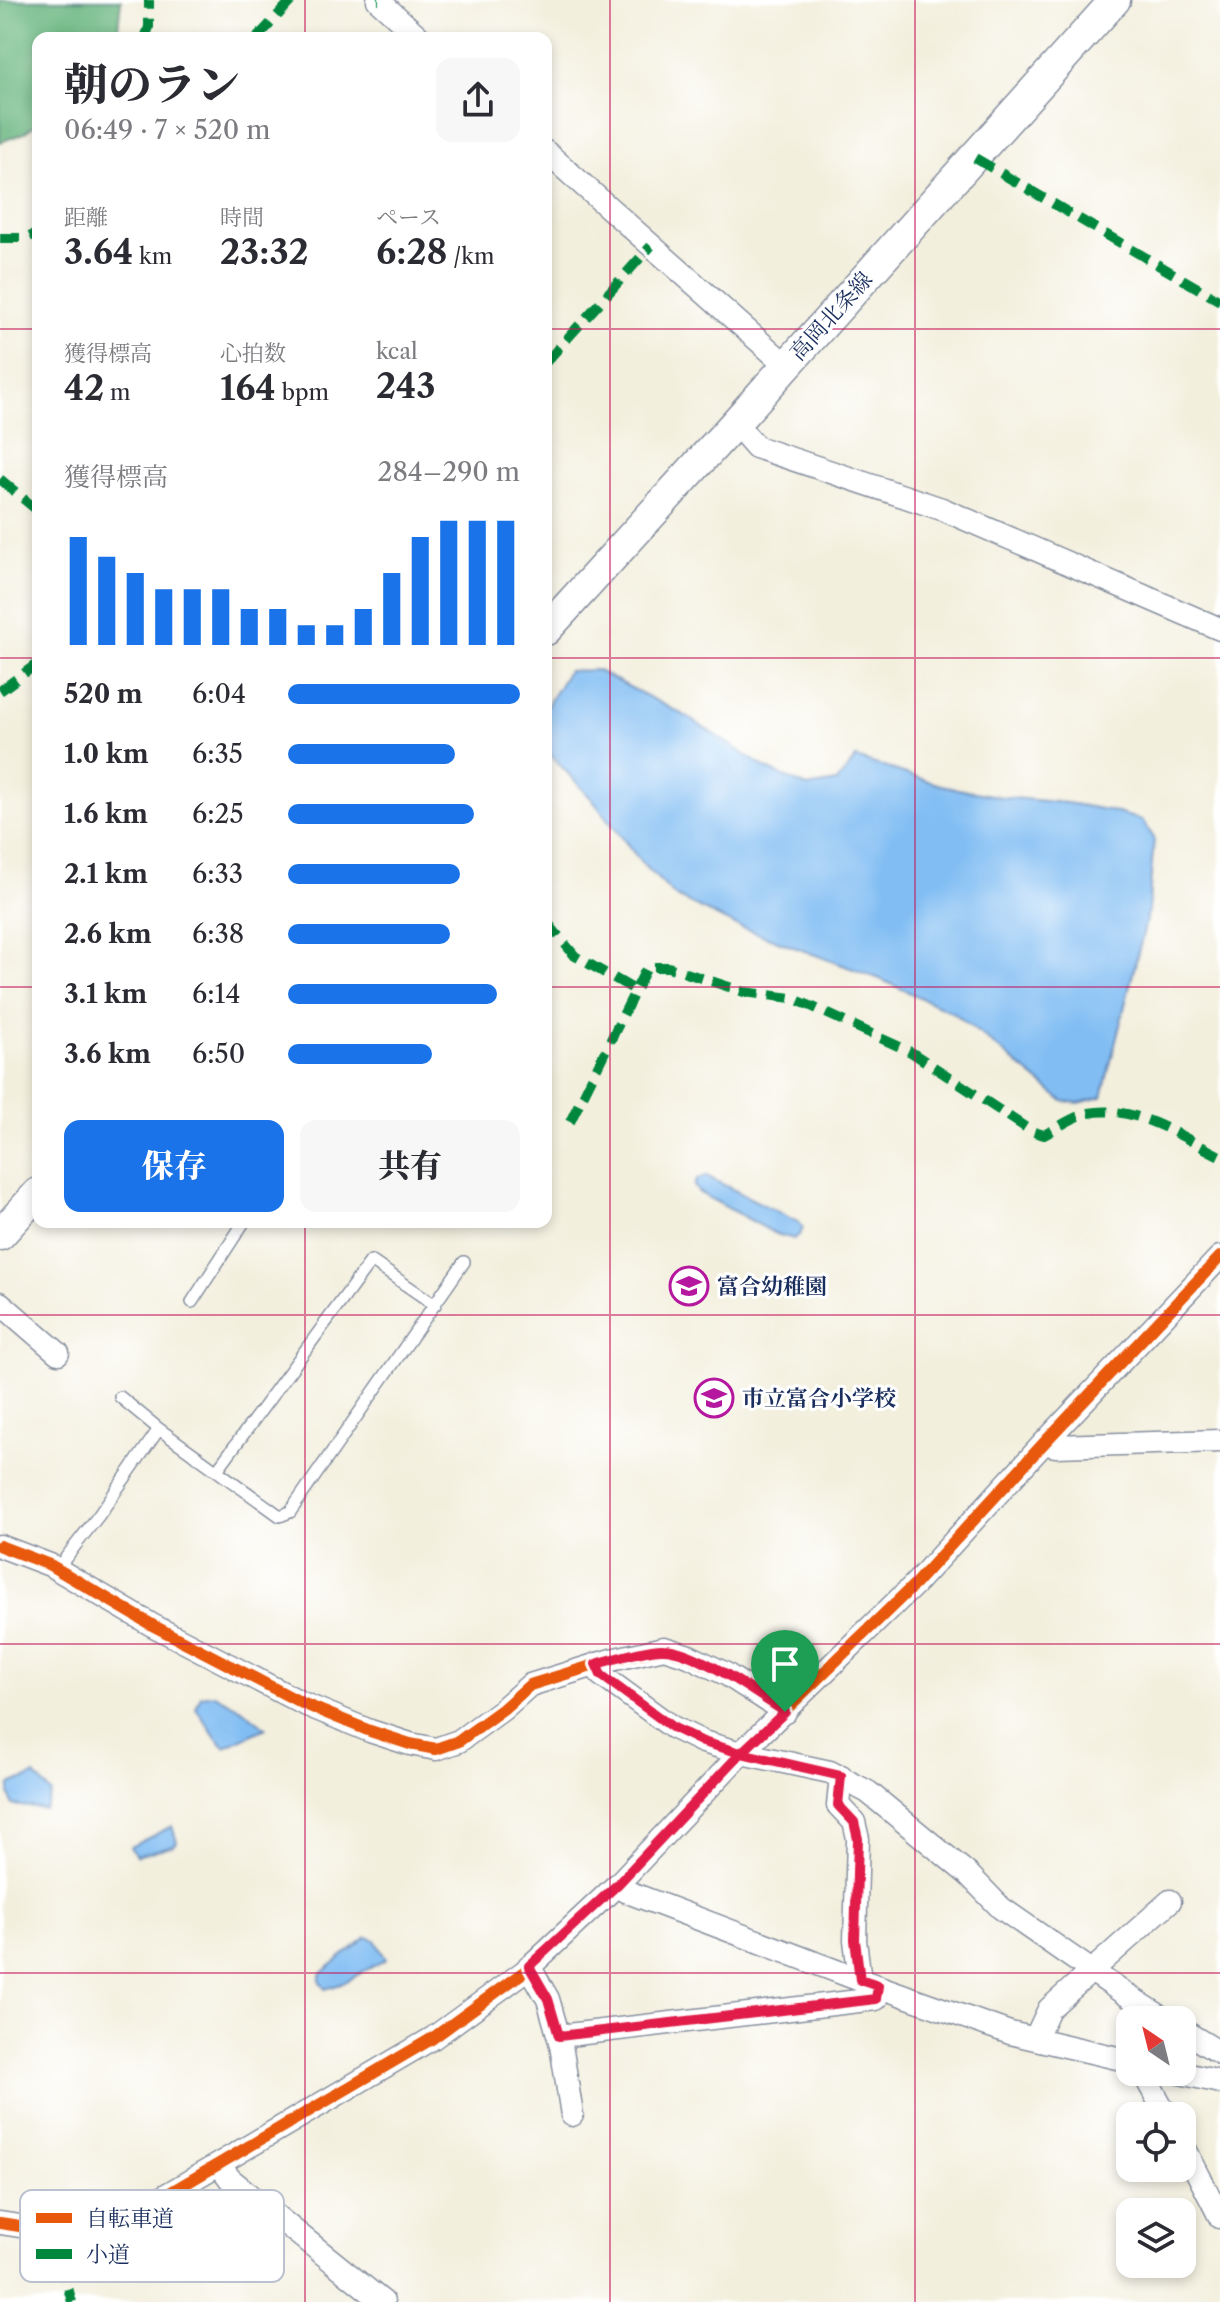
<!DOCTYPE html>
<html lang="ja">
<meta charset="utf-8">
<style>
:root{--surface:#fff;--page:#f7f7f7;--text:#2b2b33;--muted:#7c7c81;--accent:#1a73e8}
body{margin:0;font-family:"Libre Caslon Text","Noto Serif JP",serif;background:var(--page);color:var(--text);height:100vh;display:flex;flex-direction:column;font-size:30px;white-space:nowrap}
*{box-sizing:border-box;margin:0}
p{font-size:26px;color:var(--muted)}
.icon{flex:none;width:44px;height:44px;fill:none;stroke:currentColor;stroke-width:2;stroke-linecap:round;stroke-linejoin:round}
.map{position:relative;flex:1;overflow:hidden}
.sheet{position:absolute;left:32px;top:32px;width:520px;height:1196px;display:flex;flex-direction:column;background:var(--surface);border-radius:16px;box-shadow:0 4px 12px #0003}
.sheet>*{flex:none}
.needle{width:52px;rotate:325deg}
.fabs{position:absolute;left:1116px;top:2006px;display:grid;gap:16px}
.fabs a{display:grid;place-items:center;width:80px;height:80px;border-radius:16px;background:var(--surface);box-shadow:0 4px 12px #0003;font-size:40px}
.pin{position:absolute;display:grid;place-items:center;width:68px;height:68px;color:#fff;margin:-82px -34px;border-radius:50% 50% 50% 0;rotate:-45deg;box-shadow:0 0 8px #0007}
.pin .icon{rotate:45deg}
.round{display:grid;place-items:center;flex:none;width:84px;height:84px;border-radius:16px;background:var(--page)}
.overview{display:flex;align-items:center;justify-content:space-between;height:136px;padding:0 32px}
h1{font-size:44px;font-weight:800;line-height:60px}
.metrics{display:grid;grid-template-columns:repeat(3,1fr);gap:12px;height:136px;padding:8px 32px}
.metrics div{display:grid;align-content:center}
.metrics b{font-size:34px;font-weight:800}
.metrics small{font-size:22px;font-weight:400}
.metrics p{font-size:22px}
.chart{height:224px;padding:16px 32px}
.chart p{display:flex;justify-content:space-between}
.chart svg{width:100%;height:144px;margin-top:8px;stroke:var(--accent);stroke-width:6}
.action{display:flex;gap:16px;margin-top:auto;padding:16px 32px}
.action a{flex:1;height:92px;border-radius:16px;background:var(--accent);color:#fff;font-size:32px;font-weight:800;line-height:92px;text-align:center}
.action a+a{background:var(--page);color:var(--text)}
ul{padding:0 32px;list-style:none;font-size:26px}
li{display:grid;grid-template-columns:128px 96px 1fr;align-items:center;height:60px}
li i{height:20px;border-radius:10px;background:var(--accent)}
.map>svg:first-child{display:block}
.forest{fill:#68b57e;stroke:#42726e;stroke-width:2}
.water{fill:#81bdf3;stroke:#4e76a8;stroke-width:2}
.lines{fill:none;stroke-linecap:round;stroke-linejoin:round}
.lane-casing{stroke:#878f9e;stroke-width:14}
.street-casing{stroke:#878f9e;stroke-width:25}
.secondary-casing{stroke:#878f9e;stroke-width:33}
.lane{stroke:#fff;stroke-width:11}
.street{stroke:#fff;stroke-width:22}
.secondary{stroke:#fff;stroke-width:30}
.quiet{stroke:#00873e;stroke-width:10;stroke-dasharray:20 10;stroke-linecap:butt}
.cycleway-casing{stroke:#fff;stroke-width:17}
.cycleway{stroke:#e8590c;stroke-width:12}
.route-casing{stroke:#fff;stroke-width:16}
.route{stroke:#e11d48;stroke-width:10}
.grid{fill:none;stroke:#c2185b;stroke-width:2;stroke-opacity:0.55}
.labels{text-anchor:middle;dominant-baseline:central;stroke-width:6;stroke-linejoin:round;paint-order:stroke}
.street-label{font-size:22px;fill:#1b2f5e;stroke:#fff}
.poi-label{font-size:22px;font-weight:bold;fill:#1b2f5e;stroke:#fff;text-anchor:start}
.key{fill:#fff;stroke:#bbc1cf;stroke-width:2}
.key-label{font-size:22px;fill:#1b2f5e}
</style>
<div class="map">
<svg width="1220" height="2302" viewBox="0 0 1220 2302">
<rect width="100%" height="100%" fill="#fff"/>
<filter id="ink" filterUnits="userSpaceOnUse"><feTurbulence type="fractalNoise" baseFrequency=".0125" numOctaves="2"/><feDisplacementMap in="SourceGraphic" scale="16" xChannelSelector="R" yChannelSelector="G"/><feConvolveMatrix kernelMatrix="1 2 1 2 8 2 1 2 1" color-interpolation-filters="sRGB"/></filter>
<filter id="wash" filterUnits="userSpaceOnUse"><feTurbulence type="fractalNoise" baseFrequency=".006" numOctaves="4" result="noise"/><feDisplacementMap in="SourceGraphic" scale="32" xChannelSelector="R" yChannelSelector="G"/><feGaussianBlur stdDeviation="1.8" result="paint"/><feColorMatrix in="noise" values="0 0 0 0 0 0 0 0 0 0 0 0 0 0 0 0 0 1.4 0 .05"/><feComposite in="paint" operator="in"/></filter>
<g filter="url(#wash)">
<rect width="100%" height="100%" fill="#f3efdd"/>
<path class="forest" d="M0 0H121L117 38H38V123L22 134 0 142Z"/>
<path class="water" d="M596 670 686 716 767 769 807 787 837 782 856 758 947 787 1002 797 1067 803 1107 810 1142 820 1154 838 1148 913 1102 1097 1079 1103 1063 1101 954 1013 880 979 735 925 676 897 641 862 591 798 546 750V707L568 671Z
M706 1176 798 1222 803 1228 800 1234 794 1239 776 1234 698 1192 694 1186 697 1179Z
M214 1694 242 1709 266 1728 225 1747 217 1739 196 1708 201 1696Z
M35 1775 51 1793 45 1809 13 1805 9 1794 10 1785Z
M172 1826 177 1842 174 1845 136 1856 130 1847Z
M367 1937 375 1940 386 1959 341 1984 325 1989 320 1982V1974Z"/>
</g>
<g filter="url(#ink)">
<g class="lines">
<g class="lane-casing">
<path id="lane" d="M192 1302 244 1222
M120 1397 159 1429 280 1516 290 1512 464 1262
M217 1470 371 1261 435 1305
M57 1569 99 1515 159 1429"/>
</g>
<g class="street-casing">
<path id="street" d="M378 0 420 38
M546 152 786 365
M735 423 756 447 942 509 1220 629
M0 1303 58 1353
M1044 1443 1055 1446 1220 1441
M0 1546 50 1565 152 1625 302 1703 370 1731 410 1744 436 1749 459 1741 503 1709 530 1685 611 1660 664 1648 689 1656 726 1674 785 1712
M596 1664 601 1675 672 1727 703 1742 741 1753 830 1772 868 1792 969 1875 1001 1908 1122 1992 1166 2020
M841 1776 838 1805 854 1822 858 1839 855 1940 860 1980
M618 1884 625 1891 860 1980 1010 2033 1130 2061
M529 1966 548 1999 561 2045 572 2115
M1182 2030 1220 2053
M559 2036 876 1999 878 1986
M1035 2039 1049 2009 1170 1901
M1145 2072 1147 2080 1167 2116
M1176 2072 1220 2082
M1182 2143 1220 2217
M219 2164 230 2179 383 2302
M0 2223 52 2231 88 2227 139 2211 433 2038 525 1971 618 1884 744 1750 915 1584 1044 1443 1220 1257"/>
</g>
<g class="secondary-casing">
<path id="secondary" d="M546 630 735 423 1115 0
M0 1235 38 1193"/>
</g>
<use href="#lane" class="lane"/>
<use href="#street" class="street"/>
<use href="#secondary" class="secondary"/>
<path class="quiet" d="M378 0H379
M145 38 149 27V0
M257 38 292 0
M975 158 1220 301
M0 238H27L38 233
M546 362 651 246
M0 479 38 511
M0 691 38 663
M546 921 575 956 635 990
M570 1122 647 967H668L744 992 792 998 813 1007 911 1052 1031 1131 1044 1135C1057 1128 1074 1116 1089 1113 1135 1104 1181 1137 1220 1156
M52 2231 72 2302"/>
<g class="cycleway-casing">
<path id="cycleway" d="M0 1546 50 1565 152 1625 302 1703 370 1731 410 1744 436 1749 459 1741 503 1709 530 1685 611 1660 664 1648 689 1656 726 1674 785 1712
M0 2223 52 2231 88 2227 139 2211 433 2038 525 1971 618 1884 744 1750 915 1584 1044 1443 1220 1257"/>
</g>
<use href="#cycleway" class="cycleway"/>
</g>
</g>
<g class="lines" filter="url(#ink)">
<g class="route-casing">
<path id="route" d="M785 1712C757 1694 695 1649 663 1649 648 1648 611 1660 596 1664L601 1675 672 1727 703 1742 741 1753 618 1884 529 1966 548 1999 559 2036 876 1999 878 1986 860 1980 855 1940 858 1839 854 1822 838 1805 841 1776 741 1753 785 1712"/>
</g>
<use href="#route" class="route"/>
</g>
<path class="grid" d="M305 0V38M610 0V2302M915 0V2302M0 329H38M546 329H1220M0 658H38M546 658H1220M0 987H38M546 987H1220M305 1222V2302M0 1315H1220M0 1644H1220M0 1973H1220"/>
<defs>
<g id="school-ring" transform="scale(2)"><circle r="9.5" fill="#fff" stroke="#b5179e" stroke-width="1.5"/><path d="M0-5L7-2L0 1L-7-2ZM-4 1L0 2.5L4 1V4Q0 6-4 4Z" fill="#b5179e"/></g>
</defs>
<g fill-rule="evenodd">
<use href="#school-ring" x="689" y="1286"/>
<use href="#school-ring" x="714" y="1398"/>
</g>
<g class="labels">
<g class="street-label">
<text transform="translate(831 316) rotate(-48)">高岡北条線</text>
</g>
<g class="poi-label">
<text x="717" y="1286">富合幼稚園</text>
<text x="742" y="1398">市立富合小学校</text>
</g>
</g>
<rect x="20" y="2190" width="264" height="92" rx="12" class="key"/>
<rect x="36" y="2213" width="36" height="10" fill="#e8590c"/>
<rect x="36" y="2249" width="36" height="10" fill="#00873e"/>
<g class="key-label">
<text x="86" y="2226">自転車道</text>
<text x="86" y="2262">小道</text>
</g>
</svg>
<div class="fabs">
<a><svg class="needle" viewBox="-14 -14 28 28"><path d="M0-13l5 13h-10z" fill="#e53935"/><path d="M0 13l5-13h-10z" fill="#7c7c81"/></svg></a>
<a><svg class="icon" aria-label="locate" viewBox="0 0 24 24"><circle cx="12" cy="12" r="6"/><path d="M12 2v4M12 18v4M2 12h4M18 12h4"/></svg></a>
<a><svg class="icon" aria-label="layers" viewBox="0 0 24 24"><path d="M12 4l9 5-9 5-9-5zM3 14l9 5 9-5"/></svg></a>
</div>
<div class="pin" style="left:785px;top:1712px;background:#1e9e55"><svg class="icon" aria-label="arrive" viewBox="0 0 24 24"><path d="M6 21V4h12l-3 4 3 4H6"/></svg></div>
<section class="sheet">
<div class="overview"><div><h1>朝のラン</h1><p>06:49 · 7 × 520 m</p></div><a class="round"><svg class="icon" aria-label="share" viewBox="0 0 24 24"><path d="M12 15V3M7 8l5-5 5 5M5 13v7h14v-7"/></svg></a></div>
<div class="metrics">
<div><p>距離</p><b>3.64<small> km</small></b></div>
<div><p>時間</p><b>23:32</b></div>
<div><p>ペース</p><b>6:28<small> /km</small></b></div>
</div>
<div class="metrics">
<div><p>獲得標高</p><b>42<small> m</small></b></div>
<div><p>心拍数</p><b>164<small> bpm</small></b></div>
<div><p>kcal</p><b>243</b></div>
</div>
<div class="chart"><p><span>獲得標高</span>284–290 m</p>
<svg viewBox="0 0 160 44" preserveAspectRatio="none"><path d="M5 44V11M15 44V17M25 44V22M35 44V27M45 44V27M55 44V27M65 44V33M75 44V33M85 44V38M95 44V38M105 44V33M115 44V22M125 44V11M135 44V6M145 44V6M155 44V6"/></svg>
</div>
<ul>
<li><b>520 m</b>6:04<i style="width:100%"></i></li>
<li><b>1.0 km</b>6:35<i style="width:72%"></i></li>
<li><b>1.6 km</b>6:25<i style="width:80%"></i></li>
<li><b>2.1 km</b>6:33<i style="width:74%"></i></li>
<li><b>2.6 km</b>6:38<i style="width:70%"></i></li>
<li><b>3.1 km</b>6:14<i style="width:90%"></i></li>
<li><b>3.6 km</b>6:50<i style="width:62%"></i></li>
</ul>
<div class="action"><a>保存</a><a>共有</a></div>
</section>
</div>
